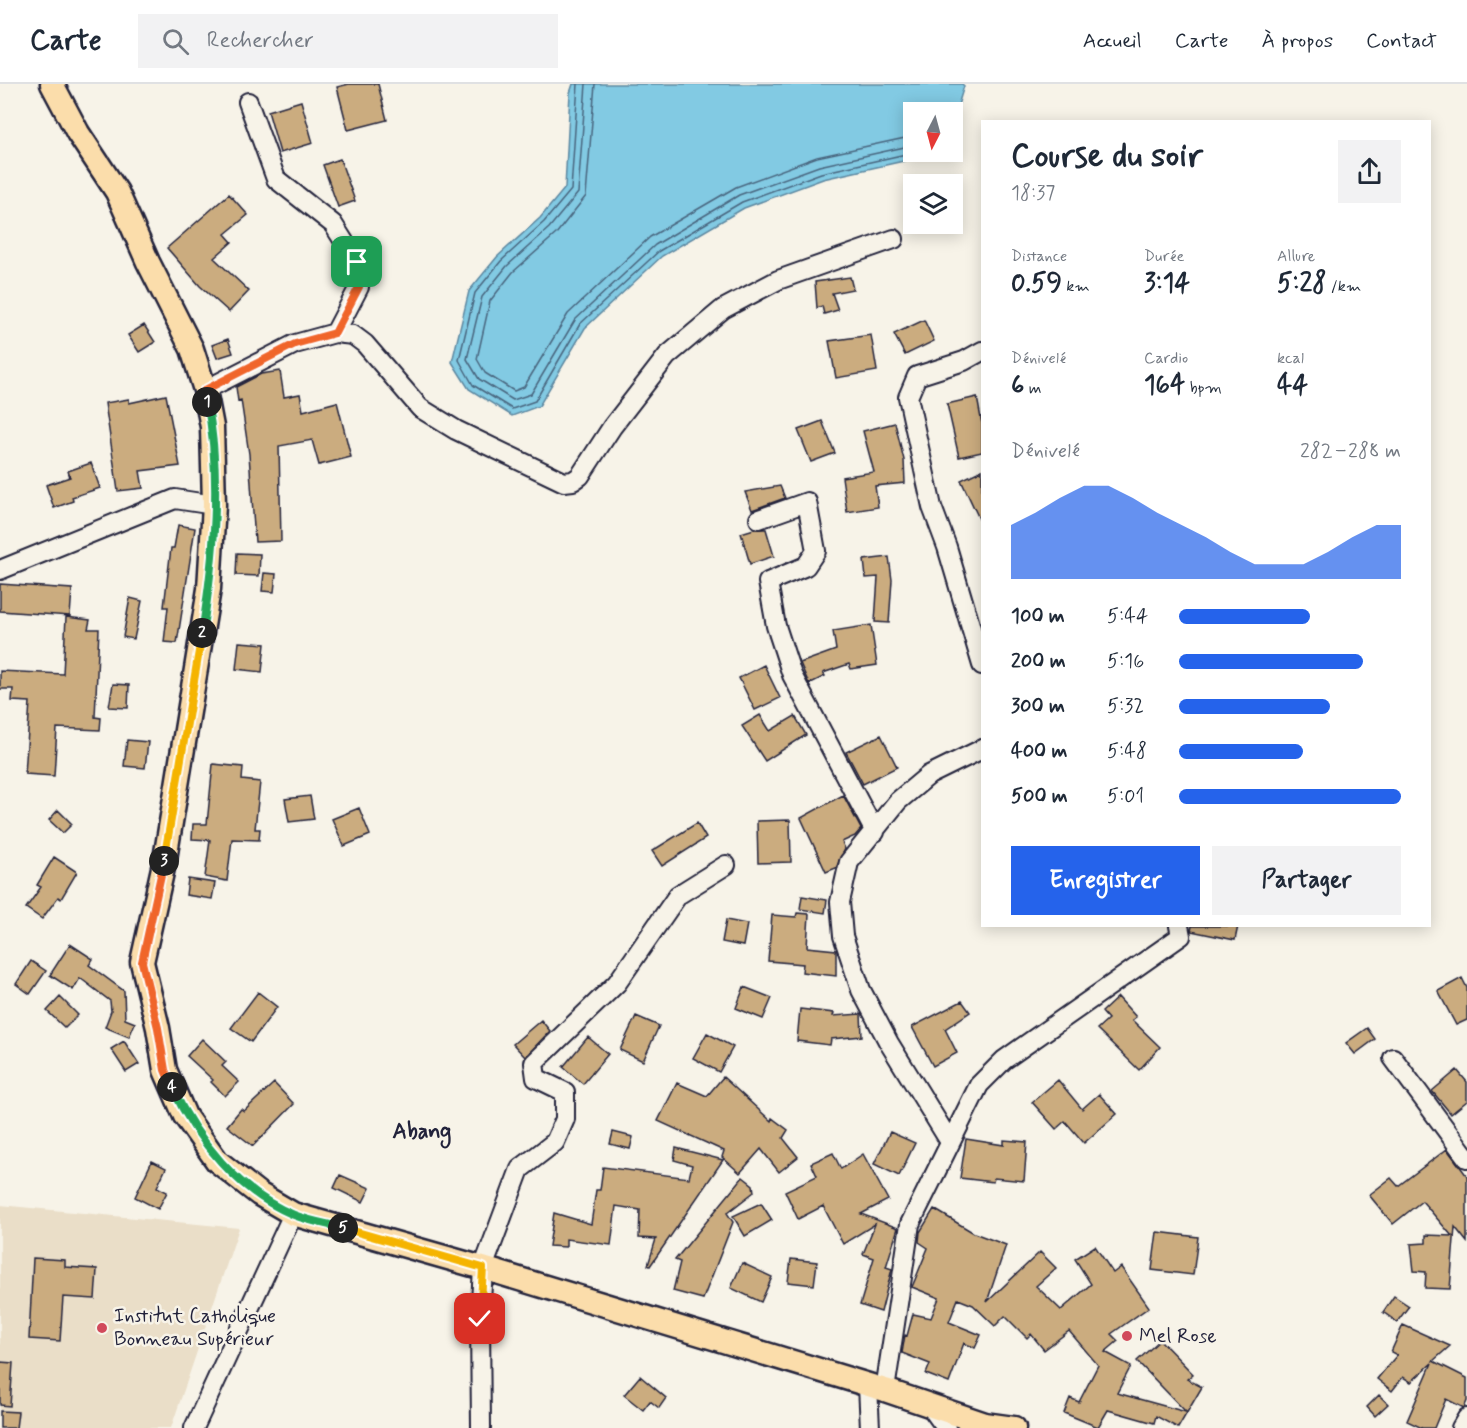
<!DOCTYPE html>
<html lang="fr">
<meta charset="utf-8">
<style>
:root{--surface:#fff;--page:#f2f2f3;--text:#1f2937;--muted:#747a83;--line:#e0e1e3;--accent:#2563eb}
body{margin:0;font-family:Mynerve,sans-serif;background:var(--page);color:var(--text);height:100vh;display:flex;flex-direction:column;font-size:22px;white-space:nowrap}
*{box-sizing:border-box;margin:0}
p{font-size:20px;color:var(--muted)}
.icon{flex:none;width:33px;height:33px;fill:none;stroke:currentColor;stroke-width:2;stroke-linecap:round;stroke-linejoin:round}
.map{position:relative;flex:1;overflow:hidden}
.side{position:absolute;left:981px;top:36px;width:450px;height:807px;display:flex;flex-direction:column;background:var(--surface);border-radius:0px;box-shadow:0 3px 15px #0003}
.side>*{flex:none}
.needle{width:39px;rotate:186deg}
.buttons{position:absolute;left:903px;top:18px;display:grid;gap:12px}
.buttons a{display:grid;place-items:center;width:60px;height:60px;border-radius:0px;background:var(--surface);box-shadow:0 3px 15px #0003;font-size:30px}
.pin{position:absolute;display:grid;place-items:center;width:51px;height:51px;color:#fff;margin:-26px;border-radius:12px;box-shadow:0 3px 9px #0006}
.km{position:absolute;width:30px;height:30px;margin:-15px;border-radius:50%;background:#222;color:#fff;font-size:16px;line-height:30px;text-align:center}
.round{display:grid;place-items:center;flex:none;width:63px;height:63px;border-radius:0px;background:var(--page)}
.overview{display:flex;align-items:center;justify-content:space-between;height:102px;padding:0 30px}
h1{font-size:33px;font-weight:800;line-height:45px}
.figures{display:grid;grid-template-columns:repeat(3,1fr);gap:9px;height:102px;padding:6px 30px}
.figures div{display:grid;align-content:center}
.figures b{font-size:26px;font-weight:800}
.figures small{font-size:16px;font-weight:400}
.figures p{font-size:16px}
.chart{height:168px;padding:12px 30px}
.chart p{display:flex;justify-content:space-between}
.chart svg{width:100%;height:108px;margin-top:6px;fill:var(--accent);opacity:.7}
.primary-button{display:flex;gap:12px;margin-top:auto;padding:12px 30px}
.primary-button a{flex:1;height:69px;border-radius:0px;background:var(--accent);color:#fff;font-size:24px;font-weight:800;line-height:69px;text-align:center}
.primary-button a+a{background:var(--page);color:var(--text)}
ul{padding:0 30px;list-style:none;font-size:20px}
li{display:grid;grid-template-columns:96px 72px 1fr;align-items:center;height:45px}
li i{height:15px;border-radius:8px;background:var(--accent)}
header{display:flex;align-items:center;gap:36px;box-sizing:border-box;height:84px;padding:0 30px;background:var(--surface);border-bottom:2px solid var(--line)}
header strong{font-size:28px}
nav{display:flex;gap:33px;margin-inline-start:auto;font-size:21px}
.search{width:420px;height:54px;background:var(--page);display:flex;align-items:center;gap:15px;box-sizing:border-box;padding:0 21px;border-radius:0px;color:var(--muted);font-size:22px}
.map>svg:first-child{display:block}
.built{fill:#eadec8}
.water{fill:#82cae3;stroke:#5c87a0;stroke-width:1.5}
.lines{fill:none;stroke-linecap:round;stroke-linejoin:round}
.shore{stroke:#48657e;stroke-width:1.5}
.building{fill:#cbac7f;stroke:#22223b;stroke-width:1.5}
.minor-casing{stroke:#22223b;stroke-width:22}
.major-casing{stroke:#22223b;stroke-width:27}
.minor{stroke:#f7f3e8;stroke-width:18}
.major{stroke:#fbddab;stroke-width:22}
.split-1-casing{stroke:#fff;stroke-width:12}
.split-2-casing{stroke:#fff;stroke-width:12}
.split-3-casing{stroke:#fff;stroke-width:12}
.split-4-casing{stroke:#fff;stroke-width:12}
.split-5-casing{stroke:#fff;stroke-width:12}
.split-6-casing{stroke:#fff;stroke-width:12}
.split-1{stroke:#f0652b;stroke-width:8}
.split-2{stroke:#22a559;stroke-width:8}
.split-3{stroke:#f5b400;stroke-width:8}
.split-4{stroke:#f0652b;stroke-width:8}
.split-5{stroke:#22a559;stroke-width:8}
.split-6{stroke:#f5b400;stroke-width:8}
.poi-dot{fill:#d1495b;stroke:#f7f3e8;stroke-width:2}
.labels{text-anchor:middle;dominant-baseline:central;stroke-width:5;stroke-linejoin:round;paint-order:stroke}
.poi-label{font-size:20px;fill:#22223b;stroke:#f7f3e8;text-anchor:start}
.quarter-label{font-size:22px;font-weight:bold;fill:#22223b;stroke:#f7f3e8}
</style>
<header>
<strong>Carte</strong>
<div class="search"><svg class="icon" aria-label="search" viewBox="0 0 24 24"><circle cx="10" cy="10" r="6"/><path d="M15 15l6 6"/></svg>Rechercher</div>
<nav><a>Accueil</a><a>Carte</a><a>À propos</a><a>Contact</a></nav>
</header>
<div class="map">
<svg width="1467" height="1344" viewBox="0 0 1467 1344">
<rect width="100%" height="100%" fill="#f7f3e8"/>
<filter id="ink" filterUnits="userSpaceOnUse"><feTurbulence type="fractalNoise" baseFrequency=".0167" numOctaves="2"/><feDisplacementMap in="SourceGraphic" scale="12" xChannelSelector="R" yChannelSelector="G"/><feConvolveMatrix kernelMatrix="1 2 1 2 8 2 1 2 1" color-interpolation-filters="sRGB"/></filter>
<g filter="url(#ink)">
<path class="built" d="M0 1121 239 1144 171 1344H0Z"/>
<path class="water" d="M573 0H962L964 2 953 37 952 28H914V68H924L917 74 823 95 744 124 662 172 585 244 539 322 512 332 469 305 452 278 469 207 497 173 540 134 565 104 570 9Z"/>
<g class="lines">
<path class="shore" d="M578 0 571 106 544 138 501 177 475 209 459 276 473 301 512 325 535 317 580 240 659 167 742 118 821 89 915 68
M586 0 578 109 549 144 507 182 482 213 467 275 479 295 513 316 531 310 575 236 655 161 739 111 819 82 909 62 914 59
M595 0 586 112 556 150 513 188 490 217 477 275 485 289 514 307 524 303 568 230 650 153 736 103 817 73 905 54 914 48"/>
</g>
<path class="building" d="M349 0H378L387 36 348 46 337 3Z
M301 17 313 59 280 69 268 27Z
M340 75 355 117 338 123 323 81Z
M229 110 248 131 225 150 232 158 214 174 249 207 229 228 200 202 167 164Z
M850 193 853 205 832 209 838 226 824 230 822 222 817 224 815 198Z
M924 236 934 257 905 271 894 250Z
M144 241 155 258 139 268 128 251Z
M871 251 877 287 836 294 829 257Z
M228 255 233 269 217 274 212 261Z
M280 287 284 313 300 310 303 327 337 318 351 373 319 381 312 356 279 362 281 457 255 458 249 370 241 316 238 317 236 303 261 290Z
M166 311 180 382 140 387 143 404 118 407 105 319 129 315V319Z
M977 313 982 340V368L959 373 947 320Z
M822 337 835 369 811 378 798 346Z
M895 339 904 376 905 399 875 402 878 423 847 428 842 393 874 388 863 347Z
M91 379 100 404 72 413 73 417 54 424 46 401 70 393 68 387Z
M982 386V441L961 396Z
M780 402 785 414 752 426 745 408Z
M178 441 195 444 177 559 164 558 168 523H164L171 464H174Z
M754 445H766L774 472 750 480 741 449Z
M237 469 260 470 259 492 236 491Z
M889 473 892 496 889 539 875 538 878 493 866 494 864 476Z
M264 489 276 490 274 508 262 507Z
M0 500 72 505 70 532 0 527Z
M130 514 142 517 134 555 123 553Z
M66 533 90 536 88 545H99L95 633 101 634 100 646 57 644 54 692 25 690 30 618 12 617 13 605H0V587L63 590Z
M871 541 877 581 851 585 849 580 823 589 825 592 809 600 800 579 836 566 833 547Z
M239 558 265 560 262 588 236 585Z
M764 581 780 614 755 626 739 594Z
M113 600 129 601 128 624 109 623Z
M760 631 770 647 795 632 806 651 765 677 742 642Z
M881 651 897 683 863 700 846 668Z
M127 656 148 658 145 684 124 682Z
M213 680 243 683 242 696 260 698 255 745H260L259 756 232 755 227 797 205 793 210 756 192 755 193 740H207Z
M843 711 861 745 855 752 842 758 845 765 836 784 826 788 801 734Z
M310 712 314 735 289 738 285 715Z
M359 724 370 751 344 762 332 735Z
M58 726 72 740 63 749 49 736Z
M790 736 791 778 758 779 757 737Z
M697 739 706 754 662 782 652 767Z
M54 773 77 788 61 815 58 813 42 835 26 824 41 803 37 801Z
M188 795 215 799 212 815 186 811Z
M802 812 827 816 825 829 800 825Z
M797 829 809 830 807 863 836 866V892L802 888 803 880 768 877 772 831 796 833Z
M726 836 747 840 743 862 722 858Z
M1192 842H1238L1235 856 1191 847Z
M70 860 93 875 89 881 124 907 125 935 135 939 129 953 105 943 111 927 110 917 80 894 73 906 50 891Z
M31 877 46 887 30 910 16 900Z
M1462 894 1467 904V936L1456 941 1438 907Z
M744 903 772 914 763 935 736 924Z
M258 908 277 923 251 958 231 944Z
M60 913 78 931 65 944 47 927Z
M1118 913 1136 933 1132 936 1160 963 1139 986 1097 945 1108 935 1102 928Z
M962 917 970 928 945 945 957 969 933 982 912 943Z
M800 925 834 929 833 932 861 930 862 952 831 955 830 961 797 957Z
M636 932 659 942 643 977 620 966Z
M541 936 550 947 525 973 513 960Z
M1367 944 1375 955 1355 970 1346 959Z
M707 949 733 963 719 988 693 974Z
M588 953 608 970 583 1000 563 983Z
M202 955 226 978 222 982 239 998 225 1012 211 998 213 996 187 972Z
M124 957 139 980 126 988 111 965Z
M1457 986 1467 998V1017L1451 1030 1432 1007Z
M723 993 771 1037 772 1034 788 1046 783 1054 798 1073 779 1088 761 1065 740 1089 722 1073 724 1067 658 1037 677 999 707 1012Z
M1058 996 1082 1025 1099 1010 1117 1030 1084 1059 1065 1037 1056 1045 1032 1018Z
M274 999 294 1020 253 1062 227 1042 241 1025 244 1027Z
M613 1048 633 1053 630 1065 610 1060Z
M890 1048 915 1059 899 1092 874 1080Z
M966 1055 1004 1061V1056L1027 1058 1024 1097 994 1094 993 1098 960 1094Z
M676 1064 723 1076 650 1182 648 1181 656 1155 639 1154 640 1126 616 1122 611 1161 566 1155V1163L549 1162 554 1129 591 1140 596 1106H600L603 1083 689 1094 692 1081 674 1076Z
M1447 1065 1467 1092V1158L1455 1143 1450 1205 1425 1204 1426 1188 1414 1187 1411 1160 1426 1159V1151L1452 1152 1422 1117 1393 1140 1369 1111 1391 1094 1398 1102Z
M833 1069 841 1085 863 1070 888 1116 861 1130 898 1144 886 1183 892 1185 881 1228 860 1221 874 1174 863 1170 875 1140 843 1160 823 1122 798 1135 785 1107 817 1092 811 1079Z
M152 1077 166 1084 157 1103 167 1108 158 1125 135 1113Z
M340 1091 370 1104 363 1118 334 1104Z
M743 1093 753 1101 754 1108 727 1129 733 1138 703 1215 673 1207 680 1178 675 1176Z
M761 1119 772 1136 745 1152 733 1132Z
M934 1125 974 1149 1006 1161 987 1218 1040 1168 1056 1184 1036 1202 1061 1226 1091 1200 1075 1175 1095 1162 1113 1189 1121 1183 1149 1223 1111 1250 1118 1257 1105 1268 1131 1282 1117 1309 1186 1328 1137 1277 1160 1256 1193 1290 1187 1295 1202 1303 1178 1344 1156 1332 1154 1339 1108 1326 1098 1343 1064 1329 1070 1314 1079 1318 1098 1281 1069 1247 1044 1266 1031 1250 1027 1254 1005 1232 995 1242 973 1221 958 1215 949 1238 981 1251 975 1264 964 1259 949 1299 926 1290 930 1280 902 1269 905 1251 907 1252 913 1230 931 1234 939 1214 912 1203 928 1164 919 1158 920 1148Z
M1157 1148 1198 1153 1193 1191 1152 1186Z
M33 1174 65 1176V1183L97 1185 95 1215 63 1213 60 1257 29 1255Z
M791 1175 817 1178 814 1201 788 1198Z
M742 1179 772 1193 761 1218 731 1204Z
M1394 1212 1409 1222 1397 1238 1383 1228Z
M1403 1241 1450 1262 1433 1277 1467 1294V1317L1464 1324 1446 1315 1434 1344H1422L1407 1337 1432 1279 1411 1298 1403 1293 1392 1307 1377 1295 1397 1271 1391 1268Z
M0 1278 13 1279 10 1322 0 1321Z
M640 1292 666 1314 659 1324 650 1317 643 1326 624 1311Z
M1379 1311 1388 1320 1375 1332 1367 1323Z
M0 1327 18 1328 16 1344H0Z"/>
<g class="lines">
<g class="minor-casing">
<path id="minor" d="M248 18 276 95 333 140 357 178 359 203 335 249
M982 267 964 277 917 292 908 313 932 423 947 463 982 581
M205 306 295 260 335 249 353 251 365 260 420 324 456 346 564 398 573 397 580 392 612 343 667 272 723 225 778 196 894 155
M759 435 807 418 816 467 806 482 768 498 776 542 792 591 875 748
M0 486 175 415 214 421
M1393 974 1467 1074
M950 1058 889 959 861 906 843 852 840 818 849 778 898 717 929 691 982 665
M868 1302 870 1344
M885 1306 910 1140 979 1001 1004 976 1181 852 1179 842
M930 1322 946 1344
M194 1344 293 1130
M481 1344 480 1235 483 1184 520 1085 555 1058 565 1035V1008L536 994 534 979 617 899 678 811 726 781
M1461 1344 1467 1334"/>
</g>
<g class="major-casing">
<path id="major" d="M52 0 78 49 117 108 148 178 192 265 205 306 212 343 214 421 209 505 165 775 142 878 158 944 165 986 185 1032 217 1077 259 1110 293 1130 483 1184 885 1306 985 1340 1014 1344"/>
</g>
<use href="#minor" class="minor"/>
<use href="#major" class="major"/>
</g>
</g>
<g class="lines" filter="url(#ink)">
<g class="split-1-casing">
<path id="split-1" d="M207 318 205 306 295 260 335 249 359 203 357 178"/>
</g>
<g class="split-2-casing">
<path id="split-2" d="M202 549C214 475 222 392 207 318"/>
</g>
<g class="split-3-casing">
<path id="split-3" d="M164 777 202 549"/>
</g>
<g class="split-4-casing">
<path id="split-4" d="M164 777 142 878 158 944 165 986 172 1003"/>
</g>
<g class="split-5-casing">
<path id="split-5" d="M172 1003C196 1055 238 1108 294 1131 309 1137 327 1140 343 1144"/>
</g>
<g class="split-6-casing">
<path id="split-6" d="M343 1144 483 1184 480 1235"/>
</g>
<use href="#split-1" class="split-1"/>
<use href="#split-2" class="split-2"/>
<use href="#split-3" class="split-3"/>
<use href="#split-4" class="split-4"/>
<use href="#split-5" class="split-5"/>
<use href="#split-6" class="split-6"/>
</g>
<g class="poi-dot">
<circle cx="102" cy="1244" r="6"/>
<circle cx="1127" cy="1252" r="6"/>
</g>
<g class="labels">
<g class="poi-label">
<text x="114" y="1232">Institut Catholique<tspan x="114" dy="23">Bonneau Supérieur</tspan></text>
<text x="1139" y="1252">Mel Rose</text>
</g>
<g class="quarter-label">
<text x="422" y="1048">Abang</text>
</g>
</g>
</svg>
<div class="buttons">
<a><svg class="needle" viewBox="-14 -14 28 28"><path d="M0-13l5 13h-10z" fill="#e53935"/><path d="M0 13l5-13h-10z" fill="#747a83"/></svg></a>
<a><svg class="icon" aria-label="layers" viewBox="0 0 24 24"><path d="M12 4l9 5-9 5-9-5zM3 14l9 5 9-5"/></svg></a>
</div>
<div class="pin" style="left:357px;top:178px;background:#1e9e55"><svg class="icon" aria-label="arrive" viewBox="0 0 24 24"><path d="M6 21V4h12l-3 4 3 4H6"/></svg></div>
<div class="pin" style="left:480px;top:1235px;background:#d93025"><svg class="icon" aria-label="check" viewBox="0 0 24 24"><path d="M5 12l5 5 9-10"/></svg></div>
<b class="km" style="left:207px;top:318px">1</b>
<b class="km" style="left:202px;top:549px">2</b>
<b class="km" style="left:164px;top:777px">3</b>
<b class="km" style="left:172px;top:1003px">4</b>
<b class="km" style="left:343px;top:1144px">5</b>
<section class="side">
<div class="overview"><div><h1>Course du soir</h1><p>18:37</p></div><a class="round"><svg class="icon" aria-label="share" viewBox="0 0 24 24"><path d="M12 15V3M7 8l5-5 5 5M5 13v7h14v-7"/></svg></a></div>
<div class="figures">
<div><p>Distance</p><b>0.59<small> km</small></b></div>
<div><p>Durée</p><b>3:14</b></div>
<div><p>Allure</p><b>5:28<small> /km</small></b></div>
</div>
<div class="figures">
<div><p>Dénivelé</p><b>6<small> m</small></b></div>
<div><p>Cardio</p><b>164<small> bpm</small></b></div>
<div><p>kcal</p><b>44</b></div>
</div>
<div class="chart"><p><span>Dénivelé</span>282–288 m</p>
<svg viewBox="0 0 160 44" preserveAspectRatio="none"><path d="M0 44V22L10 17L20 11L30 6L40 6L50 11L60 17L70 22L80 27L90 33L100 38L110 38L120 38L130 33L140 27L150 22L160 22V44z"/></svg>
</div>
<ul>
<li><b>100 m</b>5:44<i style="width:59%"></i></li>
<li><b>200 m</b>5:16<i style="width:83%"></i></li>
<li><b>300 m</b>5:32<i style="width:68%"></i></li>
<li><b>400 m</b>5:48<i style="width:56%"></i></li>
<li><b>500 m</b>5:01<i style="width:100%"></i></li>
</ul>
<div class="primary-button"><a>Enregistrer</a><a>Partager</a></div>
</section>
</div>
